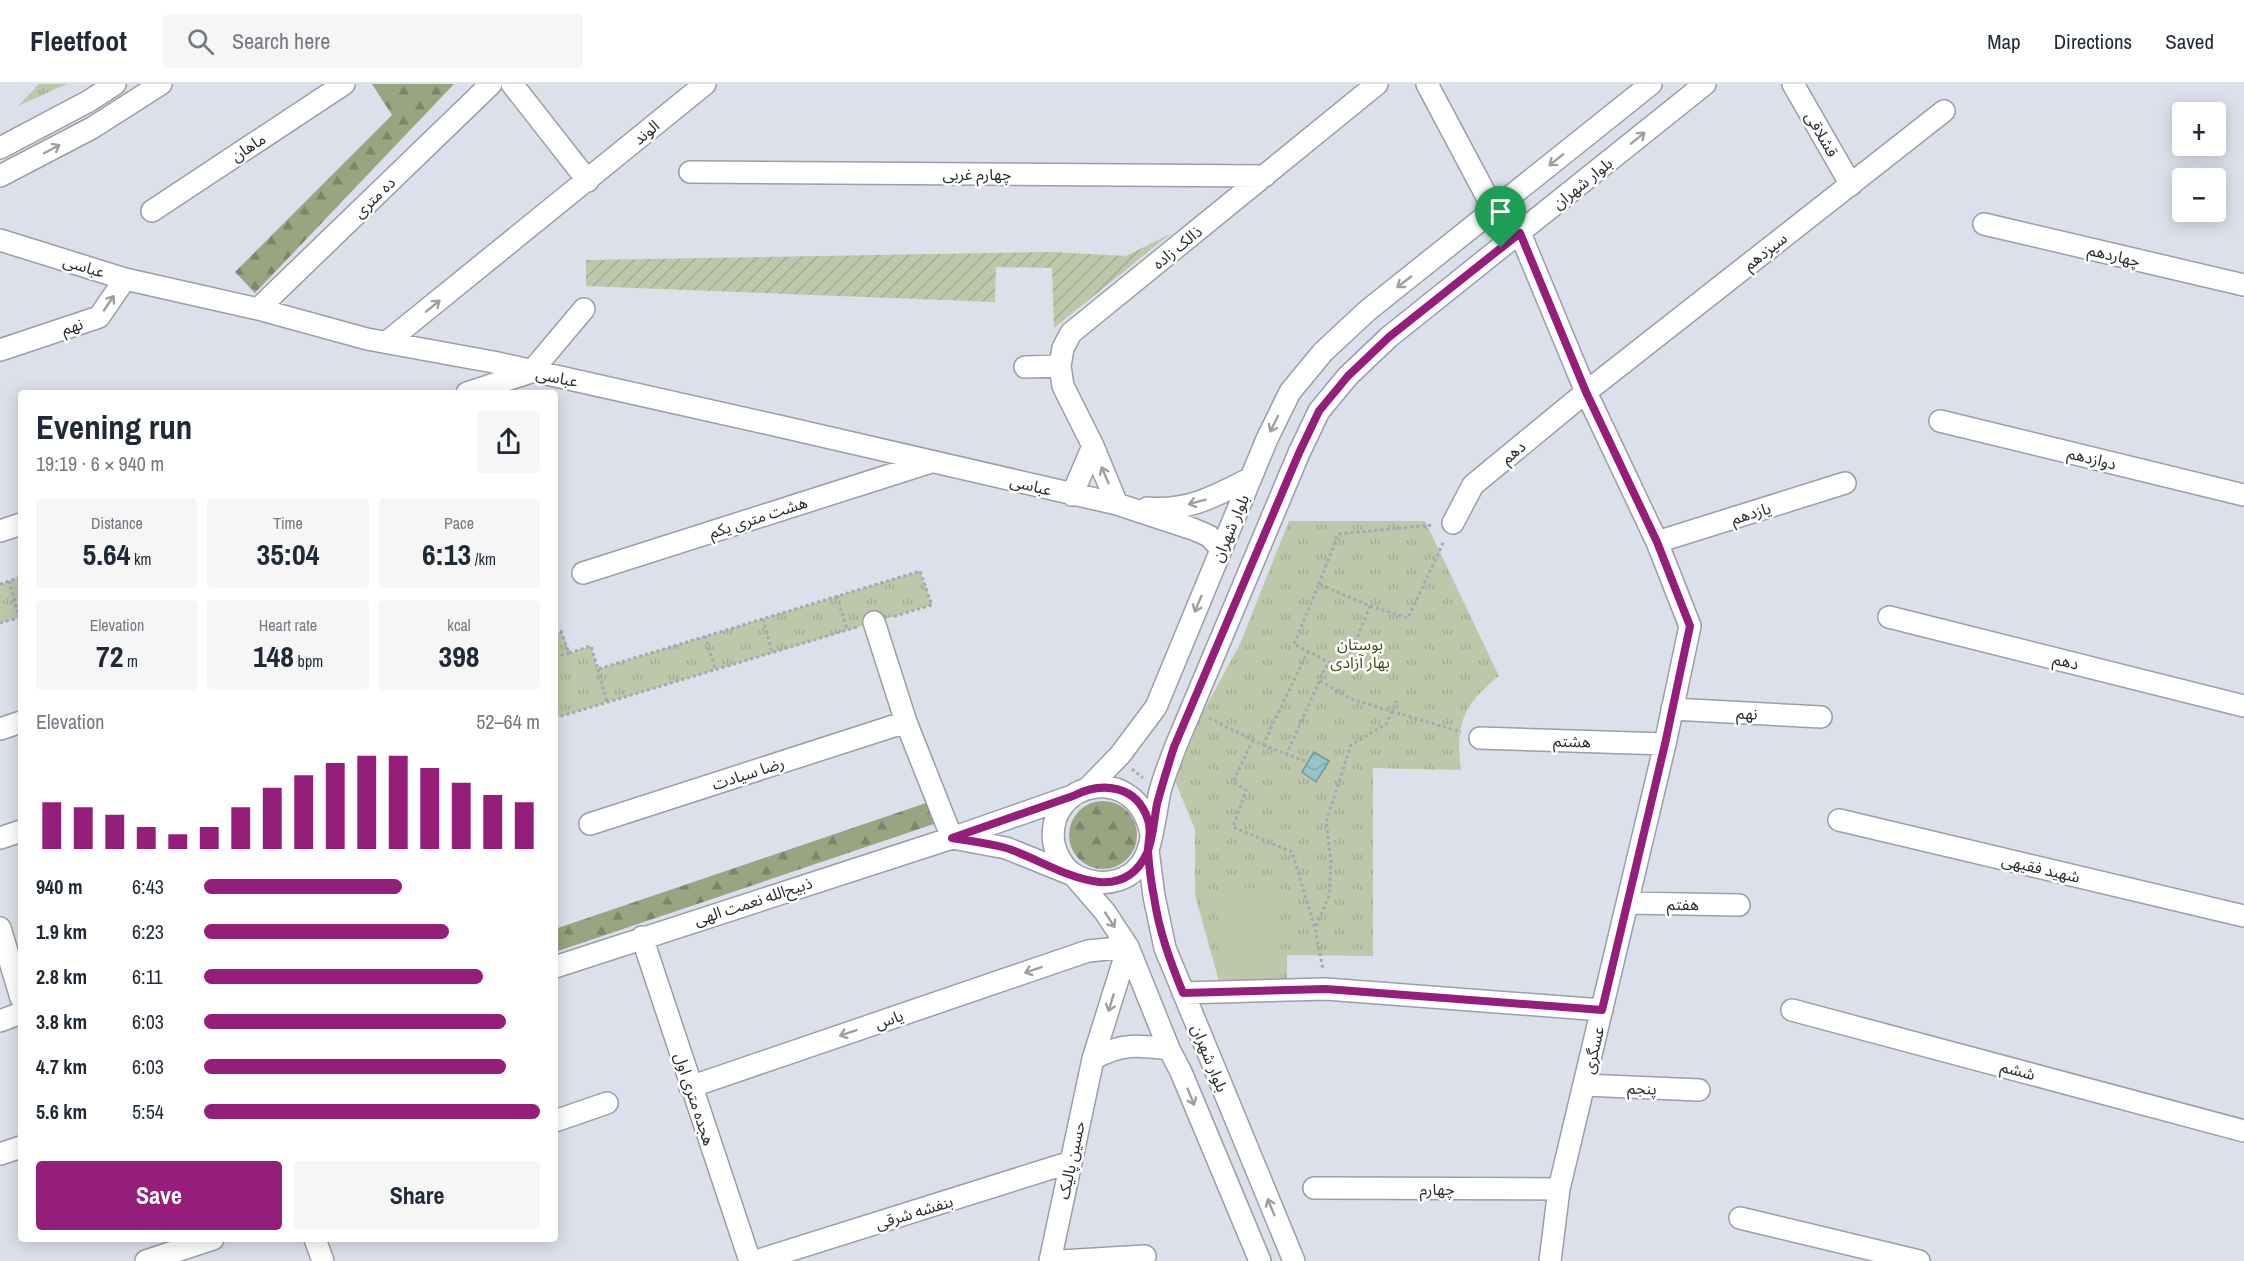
<!DOCTYPE html>
<meta charset="utf-8">
<style>
:root{--surface:#fff;--page:#f6f6f7;--text:#1f2937;--muted:#747a83;--line:#e0e1e3;--accent:#941e7a}
body{margin:0;font-family:"Archivo Narrow","Noto Sans Arabic",sans-serif;background:var(--page);color:var(--text);height:100vh;display:flex;flex-direction:column;font-size:22px;white-space:nowrap}
*{box-sizing:border-box;margin:0}
p{font-size:20px;color:var(--muted)}
.icon{flex:none;width:33px;height:33px;fill:none;stroke:currentColor;stroke-width:2;stroke-linecap:round;stroke-linejoin:round}
.map{position:relative;flex:1;overflow:hidden}
.sheet{position:absolute;left:18px;top:306px;width:540px;height:852px;display:flex;flex-direction:column;background:var(--surface);border-radius:6px;box-shadow:0 3px 15px #0003}
.sheet>*{flex:none}
.controls{position:absolute;left:2172px;top:18px;display:grid;gap:12px}
.controls a{display:grid;place-items:center;width:54px;height:54px;border-radius:6px;background:var(--surface);box-shadow:0 3px 15px #0003;font-size:30px}
.pin{position:absolute;display:grid;place-items:center;width:51px;height:51px;color:#fff;margin:-62px -26px;border-radius:50% 50% 50% 0;rotate:-45deg;box-shadow:0 0 6px #0007}
.pin .icon{rotate:45deg}
.round{display:grid;place-items:center;flex:none;width:63px;height:63px;border-radius:6px;background:var(--page)}
.summary{display:flex;align-items:center;justify-content:space-between;height:102px;padding:0 18px}
h1{font-size:33px;font-weight:800;line-height:45px}
.stats{display:grid;grid-template-columns:repeat(3,1fr);gap:9px;height:102px;padding:6px 18px}
.stats div{display:grid;align-content:center;border-radius:6px;background:var(--page);text-align:center}
.stats b{font-size:30px;font-weight:800}
.stats small{font-size:16px;font-weight:400}
.stats p{font-size:16px}
.chart{height:168px;padding:12px 18px}
.chart p{display:flex;justify-content:space-between}
.chart svg{width:100%;height:108px;margin-top:6px;stroke:var(--accent);stroke-width:6}
.action{display:flex;gap:12px;margin-top:auto;padding:12px 18px}
.action a{flex:1;height:69px;border-radius:6px;background:var(--accent);color:#fff;font-size:24px;font-weight:800;line-height:69px;text-align:center}
.action a+a{background:var(--page);color:var(--text)}
ul{padding:0 18px;list-style:none;font-size:20px}
li{display:grid;grid-template-columns:96px 72px 1fr;align-items:center;height:45px}
li i{height:15px;border-radius:8px;background:var(--accent)}
header{display:flex;align-items:center;gap:36px;box-sizing:border-box;height:84px;padding:0 30px;background:var(--surface);border-bottom:2px solid var(--line)}
header strong{font-size:28px}
nav{display:flex;gap:33px;margin-inline-start:auto;font-size:21px}
.search{width:420px;height:54px;background:var(--page);display:flex;align-items:center;gap:15px;box-sizing:border-box;padding:0 21px;border-radius:6px;color:var(--muted);font-size:22px}
.map>svg:first-child{display:block}
.grass{fill:url(#grass-tufts)}
.forest{fill:url(#forest-firs)}
.garden{fill:url(#garden-furrows)}
.pitch{fill:#bec7a9}
.water{fill:url(#water-waves);stroke:#75969a;stroke-width:1.5}
.lines{fill:none;stroke-linecap:round;stroke-linejoin:round}
.minor-casing{stroke:#9a9ea8;stroke-width:24}
.path{stroke:#a4a8b0;stroke-width:3;stroke-dasharray:3 3;stroke-linecap:butt}
.minor{stroke:#fff;stroke-width:21}
.oneway{stroke:#9f9fa1}
.route-casing{stroke:#fff;stroke-width:12}
.route{stroke:#941e7a;stroke-width:8}
.labels{text-anchor:middle;dominant-baseline:central;stroke-width:5;stroke-linejoin:round;paint-order:stroke}
.street-label{font-size:16px;fill:#292a2e;stroke:#fff}
.park-label{font-size:16px;fill:#3f4d15;stroke:#fff}
</style>
<header>
<strong>Fleetfoot</strong>
<div class="search"><svg class="icon" aria-label="search" viewBox="0 0 24 24"><circle cx="10" cy="10" r="6"/><path d="M15 15l6 6"/></svg>Search here</div>
<nav><a>Map</a><a>Directions</a><a>Saved</a></nav>
</header>
<div class="map">
<svg width="2244" height="1177" viewBox="0 0 2244 1177">
<defs>
<pattern id="grass-tufts" width="24" height="20" patternUnits="userSpaceOnUse" patternTransform="scale(1.5)"><rect width="24" height="20" fill="#bec7a9"/><path d="M3 7l-1-3M5 7V3M7 7l1-3M15 17l-1-3M17 17v-4M19 17l1-3" fill="none" stroke="#a3ab92"/></pattern>
<pattern id="forest-firs" width="22" height="20" patternUnits="userSpaceOnUse" patternTransform="scale(1.5)"><rect width="22" height="20" fill="#99a481"/><path d="M5 1l3.5 6h-7zM16 11l3.5 6h-7z" fill="#7d866a"/></pattern>
<pattern id="garden-furrows" width="10" height="10" patternUnits="userSpaceOnUse" patternTransform="scale(1.5)"><rect width="10" height="10" fill="#bec7a9"/><path d="M-1 1l2-2M0 10L10 0M9 11l2-2" fill="none" stroke="#a3ab92"/></pattern>
<pattern id="water-waves" width="16" height="10" patternUnits="userSpaceOnUse" patternTransform="scale(1.5)"><rect width="16" height="10" fill="#95c5c8"/><path d="M0 5q4-4 8 0t8 0" fill="none" stroke="#80a9ac"/></pattern>
</defs>
<rect width="100%" height="100%" fill="#dbe0ea"/>
<path class="grass" d="M39 0H67L18 22Z
M1289 437H1425L1499 592C1463 621 1455 640 1461 686L1373 684V872L1287 871V909L1222 908 1195 811V745L1175 697 1202 630 1240 560Z
M920 487 932 521 555 634V549L561 547 570 569 591 562 598 585Z
M21 493V533L0 539V500Z"/>
<path class="forest" d="M372 0H454L255 209 235 188 392 31Z
M1069 751a34 34 0 1 1 68 0a34 34 0 1 1-68 0Z
M929 718 934 740 555 868V845Z"/>
<path class="garden" d="M1170 150 1054 244 1052 184 996 183 995 218 586 202V176L1051 168 1126 172Z"/>
<path class="pitch" d="M1273 804 1274 899 1219 898 1217 805Z"/>
<path class="water" d="M1314 668 1329 677 1316 698 1302 688Z"/>
<g class="lines">
<g class="minor-casing">
<path id="minor" d="M512 0 588 97
M1427 0 1494 126
M1793 0 1851 101
M0 64 89 17 115 0
M690 88 1265 92
M0 92 92 44 161 0
M152 127 344 0
M1984 140 2244 201
M1520 149 1586 308 1657 458 1690 542 1665 660 1559 1105 1550 1177
M0 156 125 195 258 225 367 255 493 278 783 343 1117 420 1193 445 1209 452 1221 465
M258 225 491 0
M387 258 705 0
M0 266 99 233 125 195
M1025 283 1060 282
M467 309 531 288 584 225
M1940 337 2244 411
M1072 411 1093 362
M1117 420 1093 362 1063 302 1060 282 1063 264 1071 249 1377 0
M1147 424C1187 428 1216 412 1251 394
M1453 439 1473 401 1586 308 1944 27
M0 447 21 440
M1657 458 1845 399
M583 489 931 378
M1889 533 2244 622
M874 538 906 638 952 754
M1672 625 1821 633
M0 645 21 638
M1480 654 1665 660
M1087 705 1120 671 1156 623 1267 355 1290 308 1323 268 1367 227 1651 0
M1839 736 2244 832
M590 740 906 638
M1151 751C1138 676 1044 696 1054 760 1057 773 1065 786 1077 792 1104 806 1138 797 1148 766 1154 747 1156 726 1160 707 1164 692 1170 678 1175 664L1299 369 1319 327 1348 292 1389 253 1705 0
M0 754 21 747
M952 754 1006 764 1073 791 1105 828 1128 863 1169 965 1181 988 1260 1177
M1148 766 1154 812 1165 864 1294 1177
M1628 819 1739 821
M0 844 21 914
M642 853 750 1177
M555 883 952 754 1072 712
M1183 909 1326 905 1602 926
M1792 926 2244 1047
M0 937 21 929
M1093 975C1121 959 1138 961 1169 965
M1584 1001 1699 1006
M690 1003 1088 867 1128 863 1093 975 1050 1177
M555 1037 607 1019
M0 1070 21 1063
M1314 1104 1559 1105
M1740 1134 1919 1177
M315 1155 323 1177
M146 1177 213 1155
M756 1177 1071 1078
M1061 1177 1145 1172"/>
</g>
<path class="path" d="M9 497 19 533
M0 500 21 493
M1319 500 1338 450 1433 441
M837 512 847 545
M1370 522 1344 586 1294 560 1319 500 1370 522 1408 534 1444 457
M763 535 772 568
M0 539 18 534
M555 549 561 547 569 569 591 562 598 585 920 487 932 521 892 533
M705 552 715 585
M555 573 569 569
M598 585 607 618
M1320 597 1351 615 1461 648
M555 634 857 543
M1209 634 1263 661 1308 567
M1253 656 1233 698 1246 706 1233 743 1292 768 1315 844 1323 886
M1263 661 1307 678
M1286 671 1328 578
M1132 685 1143 694
M1316 842 1329 812 1331 777 1326 738 1351 661 1386 640 1397 617"/>
<use href="#minor" class="minor"/>
</g>
<defs><path id="oneway-shaft" d="M-6 0H5M1.5-3L5.5 0L1.5 3" fill="none" stroke-width="1.6" stroke-linecap="round" stroke-linejoin="round" transform="scale(1.5)"/></defs>
<g class="oneway">
<use href="#oneway-shaft" transform="translate(1638 54) rotate(-39)"/>
<use href="#oneway-shaft" transform="translate(52 65) rotate(-28)"/>
<use href="#oneway-shaft" transform="translate(1556 76) rotate(141)"/>
<use href="#oneway-shaft" transform="translate(1404 198) rotate(142)"/>
<use href="#oneway-shaft" transform="translate(109 219) rotate(-56)"/>
<use href="#oneway-shaft" transform="translate(433 222) rotate(-39)"/>
<use href="#oneway-shaft" transform="translate(1274 340) rotate(116)"/>
<use href="#oneway-shaft" transform="translate(1105 391) rotate(-113)"/>
<use href="#oneway-shaft" transform="translate(1197 418) rotate(165)"/>
<use href="#oneway-shaft" transform="translate(1198 520) rotate(113)"/>
<use href="#oneway-shaft" transform="translate(1110 836) rotate(57)"/>
<use href="#oneway-shaft" transform="translate(1033 886) rotate(161)"/>
<use href="#oneway-shaft" transform="translate(1111 919) rotate(107)"/>
<use href="#oneway-shaft" transform="translate(848 949) rotate(161)"/>
<use href="#oneway-shaft" transform="translate(1191 1013) rotate(68)"/>
<use href="#oneway-shaft" transform="translate(1271 1123) rotate(-112)"/>
</g>
<g class="lines">
<g class="route-casing">
<path id="route" d="M1501 164 1389 253 1348 292 1319 327 1299 369 1174 663C1168 682 1162 701 1157 720 1154 736 1153 755 1147 769 1118 831 1049 777 1006 764 989 759 970 757 952 754L1073 712C1102 697 1137 701 1148 736 1152 747 1148 756 1148 767 1149 782 1151 798 1154 813 1159 847 1170 877 1183 909L1326 905 1602 926 1665 660 1690 542 1657 458 1586 308 1520 149 1501 164"/>
</g>
<use href="#route" class="route"/>
</g>
<g class="labels">
<g class="street-label">
<text transform="translate(646 48) rotate(-40)">الوند</text>
<text transform="translate(1822 50) rotate(60)">قشلاقی</text>
<text transform="translate(248 63) rotate(-33)">ماهان</text>
<text x="977" y="90">چهارم غربی</text>
<text transform="translate(1582 99) rotate(-39)">بلوار شهران</text>
<text transform="translate(374 113) rotate(-44)">ده متری</text>
<text transform="translate(1177 163) rotate(-39)">ذالک زاده</text>
<text transform="translate(1765 167) rotate(-38)">سیزدهم</text>
<text transform="translate(2114 171) rotate(13)">چهاردهم</text>
<text transform="translate(84 182) rotate(17)">عباسی</text>
<text transform="translate(72 242) rotate(-18)">نهم</text>
<text transform="translate(557 293) rotate(12)">عباسی</text>
<text transform="translate(1513 368) rotate(-40)">دهم</text>
<text transform="translate(2092 374) rotate(14)">دوازدهم</text>
<text transform="translate(1031 401) rotate(14)">عباسی</text>
<text transform="translate(1751 429) rotate(-17)">یازدهم</text>
<text transform="translate(758 433) rotate(-18)">هشت متری یکم</text>
<text transform="translate(1230 444) rotate(-67)">بلوار شهران</text>
<text transform="translate(2066 577) rotate(14)">دهم</text>
<text transform="translate(1747 629) rotate(3)">نهم</text>
<text transform="translate(1572 657) rotate(2)">هشتم</text>
<text transform="translate(748 689) rotate(-18)">رضا سیادت</text>
<text transform="translate(2041 784) rotate(13)">شهید فقیهی</text>
<text transform="translate(753 817) rotate(-18)">ذبیح‌الله نعمت الهی</text>
<text transform="translate(1683 820) rotate(1)">هفتم</text>
<text transform="translate(889 935) rotate(-19)">یاس</text>
<text transform="translate(1593 966) rotate(-77)">عسگری</text>
<text transform="translate(1210 974) rotate(68)">بلوار شهران</text>
<text transform="translate(2018 986) rotate(15)">ششم</text>
<text transform="translate(1642 1004) rotate(2)">پنجم</text>
<text transform="translate(695 1015) rotate(72)">هجده متری اول</text>
<text transform="translate(1071 1076) rotate(-78)">حسین پالیک</text>
<text x="1437" y="1105">چهارم</text>
<text transform="translate(914 1128) rotate(-17)">بنفشه شرقی</text>
</g>
<g class="park-label">
<text x="1360" y="560">بوستان<tspan x="1360" dy="18">بهار آزادی</tspan></text>
</g>
</g>
</svg>
<div class="controls">
<a>+</a>
<a>−</a>
</div>
<div class="pin" style="left:1501px;top:164px;background:#1e9e55"><svg class="icon" aria-label="arrive" viewBox="0 0 24 24"><path d="M6 21V4h12l-3 4 3 4H6"/></svg></div>
<section class="sheet">
<div class="summary"><div><h1>Evening run</h1><p>19:19 · 6 × 940 m</p></div><a class="round"><svg class="icon" aria-label="share" viewBox="0 0 24 24"><path d="M12 15V3M7 8l5-5 5 5M5 13v7h14v-7"/></svg></a></div>
<div class="stats">
<div><p>Distance</p><b>5.64<small> km</small></b></div>
<div><p>Time</p><b>35:04</b></div>
<div><p>Pace</p><b>6:13<small> /km</small></b></div>
</div>
<div class="stats">
<div><p>Elevation</p><b>72<small> m</small></b></div>
<div><p>Heart rate</p><b>148<small> bpm</small></b></div>
<div><p>kcal</p><b>398</b></div>
</div>
<div class="chart"><p><span>Elevation</span>52–64 m</p>
<svg viewBox="0 0 160 44" preserveAspectRatio="none"><path d="M5 44V25M15 44V27M25 44V30M35 44V35M45 44V38M55 44V35M65 44V27M75 44V19M85 44V14M95 44V9M105 44V6M115 44V6M125 44V11M135 44V17M145 44V22M155 44V25"/></svg>
</div>
<ul>
<li><b>940 m</b>6:43<i style="width:59%"></i></li>
<li><b>1.9 km</b>6:23<i style="width:73%"></i></li>
<li><b>2.8 km</b>6:11<i style="width:83%"></i></li>
<li><b>3.8 km</b>6:03<i style="width:90%"></i></li>
<li><b>4.7 km</b>6:03<i style="width:90%"></i></li>
<li><b>5.6 km</b>5:54<i style="width:100%"></i></li>
</ul>
<div class="action"><a>Save</a><a>Share</a></div>
</section>
</div>
